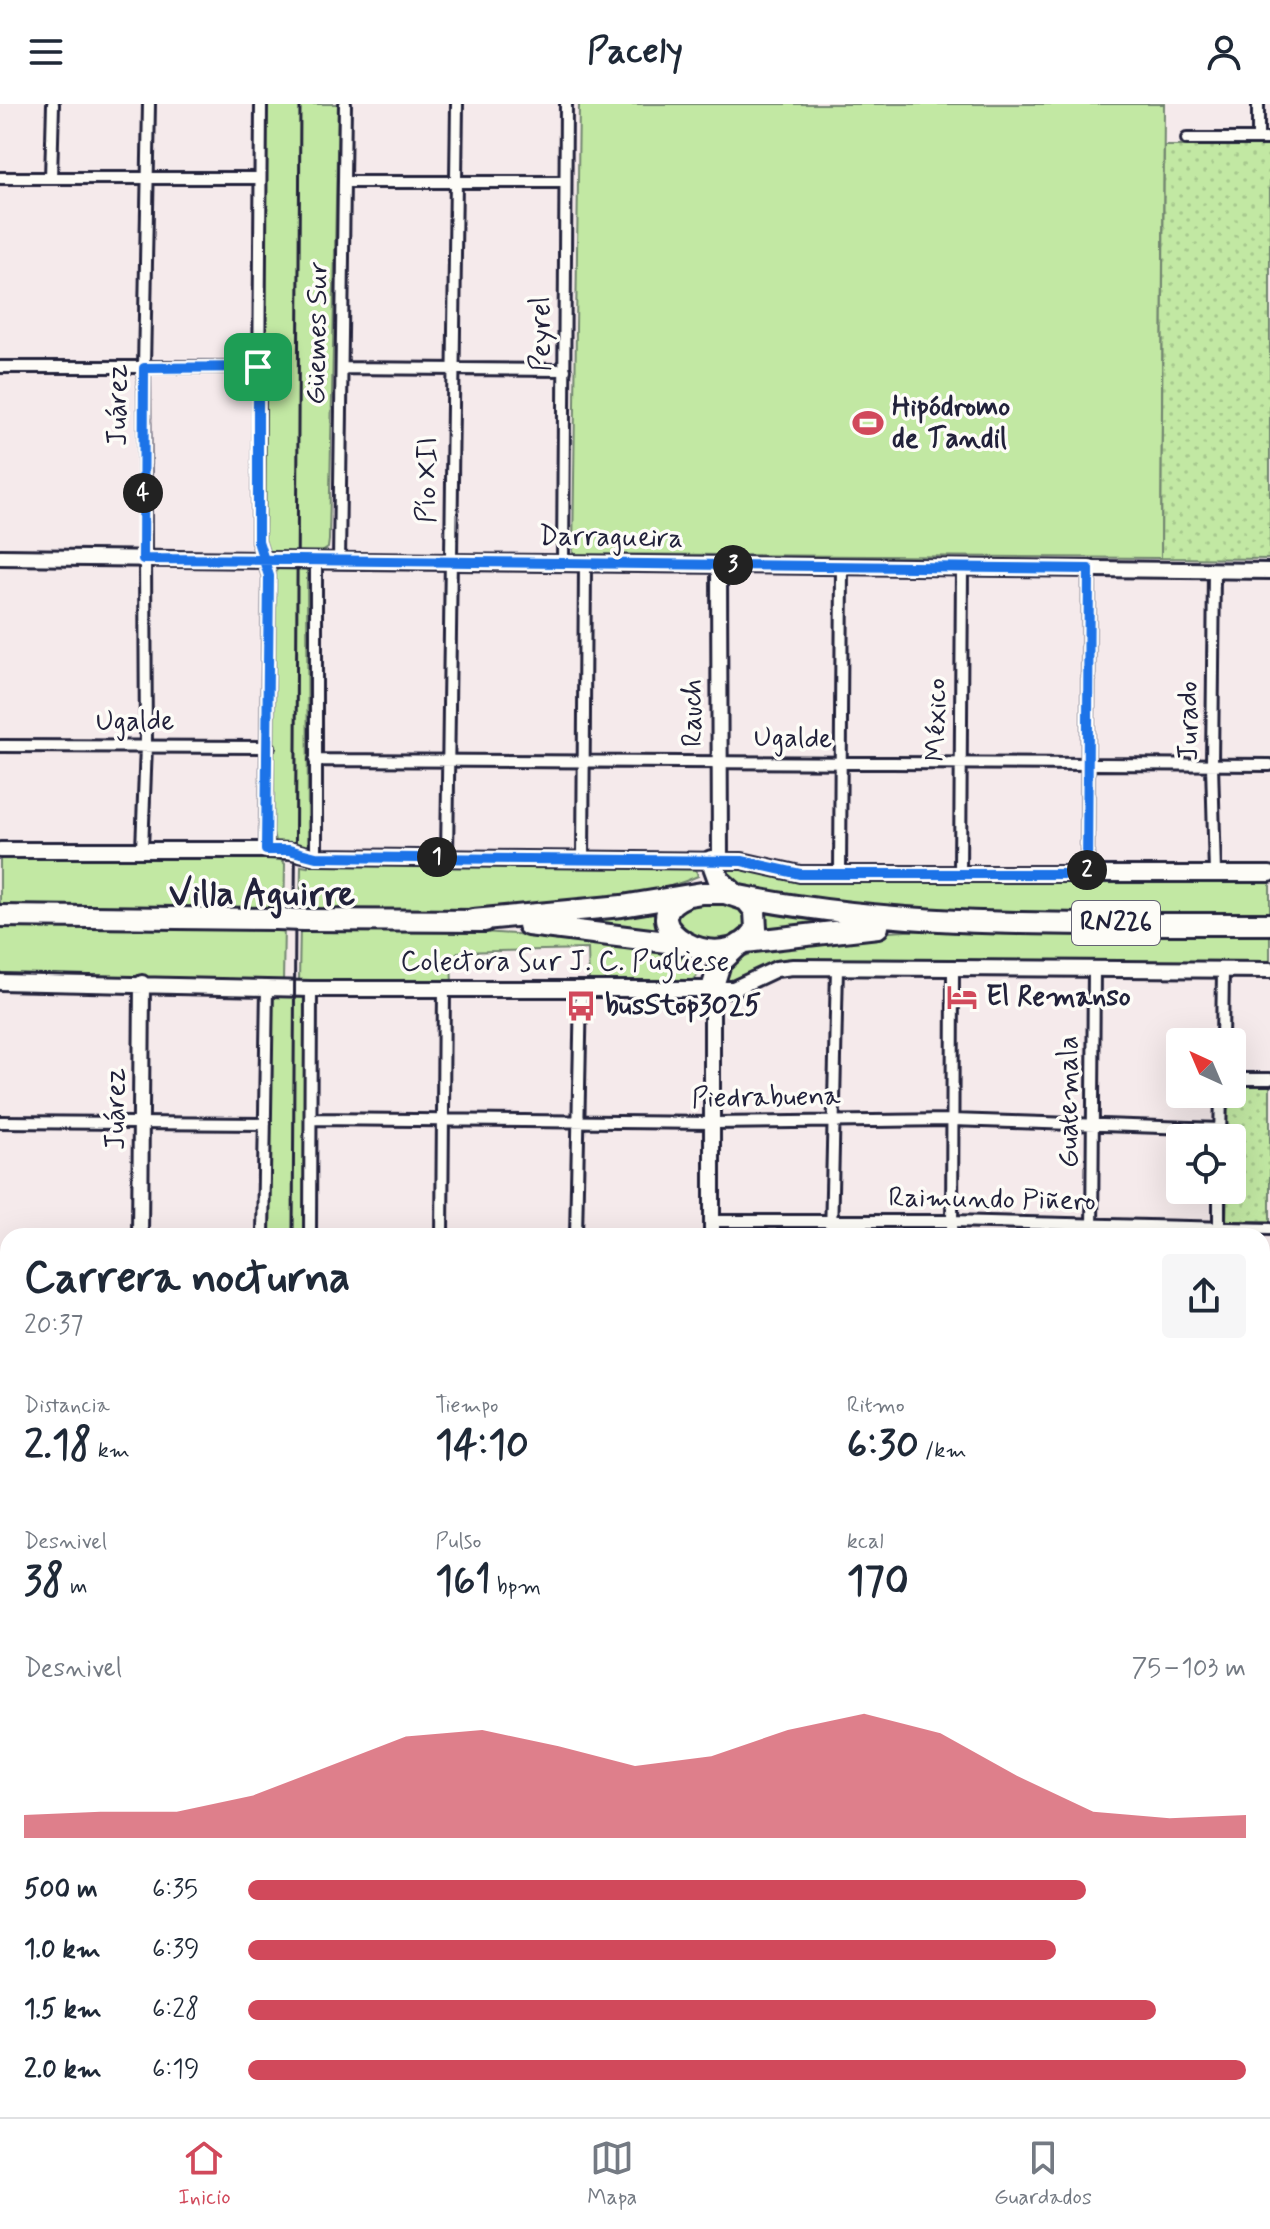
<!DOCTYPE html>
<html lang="es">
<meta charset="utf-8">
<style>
:root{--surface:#fff;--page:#f6f6f7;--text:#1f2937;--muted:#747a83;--line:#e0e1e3;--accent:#d1495b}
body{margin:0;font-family:Mynerve,sans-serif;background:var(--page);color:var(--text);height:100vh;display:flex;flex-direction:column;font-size:30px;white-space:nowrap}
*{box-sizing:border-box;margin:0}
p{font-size:26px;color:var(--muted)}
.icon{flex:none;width:44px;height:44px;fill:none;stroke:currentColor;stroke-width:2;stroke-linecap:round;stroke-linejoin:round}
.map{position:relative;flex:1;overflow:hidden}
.panel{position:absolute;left:0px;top:1124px;width:1270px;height:890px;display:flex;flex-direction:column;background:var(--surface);border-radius:24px 24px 0 0;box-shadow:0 8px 32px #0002}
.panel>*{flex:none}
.needle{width:52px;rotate:316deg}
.fabs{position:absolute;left:1166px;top:924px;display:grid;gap:16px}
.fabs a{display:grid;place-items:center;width:80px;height:80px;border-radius:8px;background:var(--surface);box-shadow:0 8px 32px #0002;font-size:40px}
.pin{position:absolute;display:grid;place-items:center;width:68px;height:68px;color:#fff;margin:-34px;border-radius:16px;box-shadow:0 4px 12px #0006}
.km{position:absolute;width:40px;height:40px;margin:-20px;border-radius:50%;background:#222;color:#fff;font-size:22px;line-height:40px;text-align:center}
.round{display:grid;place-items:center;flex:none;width:84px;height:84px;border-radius:8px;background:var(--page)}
.head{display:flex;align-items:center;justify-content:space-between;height:136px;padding:0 24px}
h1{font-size:44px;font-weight:700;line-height:60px}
.stats{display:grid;grid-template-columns:repeat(3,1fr);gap:12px;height:136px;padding:8px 24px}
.stats div{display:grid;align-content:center}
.stats b{font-size:40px;font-weight:700}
.stats small{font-size:22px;font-weight:400}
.stats p{font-size:22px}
.chart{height:224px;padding:16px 24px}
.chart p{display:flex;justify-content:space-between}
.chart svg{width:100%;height:144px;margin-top:8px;fill:var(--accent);opacity:.7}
ul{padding:0 24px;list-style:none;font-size:26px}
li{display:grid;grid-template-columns:128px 96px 1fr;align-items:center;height:60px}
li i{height:20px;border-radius:10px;background:var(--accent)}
header{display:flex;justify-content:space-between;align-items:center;height:104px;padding:0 24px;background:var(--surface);font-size:36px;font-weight:700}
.menu{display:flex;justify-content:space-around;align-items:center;height:112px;border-top:2px solid var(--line);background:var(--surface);font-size:22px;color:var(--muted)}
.menu a{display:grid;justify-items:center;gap:4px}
.menu .on{color:var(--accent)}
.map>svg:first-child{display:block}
.grass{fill:#c2e8a3;stroke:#72856f;stroke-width:2}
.park{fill:url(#park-dots);stroke:#72856f;stroke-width:2}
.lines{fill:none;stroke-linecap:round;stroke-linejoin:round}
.stream{stroke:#778dac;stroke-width:3}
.street-casing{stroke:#22223b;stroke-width:16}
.secondary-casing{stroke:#22223b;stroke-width:20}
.highway-casing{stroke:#22223b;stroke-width:26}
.street{stroke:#fdfcf7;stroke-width:10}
.secondary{stroke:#fdfcf7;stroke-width:14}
.highway{stroke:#fdfcf7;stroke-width:20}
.rail{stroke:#22223b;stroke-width:3}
.highway-bridge-casing{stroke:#22223b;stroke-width:26;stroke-linecap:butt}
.highway-bridge{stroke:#fdfcf7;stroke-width:20}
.route-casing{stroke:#fff;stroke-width:16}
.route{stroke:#1a73e8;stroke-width:10}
.labels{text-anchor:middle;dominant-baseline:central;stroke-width:7;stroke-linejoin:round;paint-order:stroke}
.shield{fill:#fdfcf7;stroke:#646373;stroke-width:2}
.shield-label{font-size:26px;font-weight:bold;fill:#22223b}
.street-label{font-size:28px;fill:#22223b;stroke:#fdfcf7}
.poi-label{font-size:28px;font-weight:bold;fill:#22223b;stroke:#fdfcf7;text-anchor:start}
.district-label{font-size:36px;font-weight:bold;fill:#22223b;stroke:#fdfcf7}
</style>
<header><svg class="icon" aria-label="menu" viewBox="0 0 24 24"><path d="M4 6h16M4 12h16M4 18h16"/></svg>Pacely<svg class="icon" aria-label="person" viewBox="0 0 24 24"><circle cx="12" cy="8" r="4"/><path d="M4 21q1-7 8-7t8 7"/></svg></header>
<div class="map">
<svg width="1270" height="2013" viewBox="0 0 1270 2013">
<defs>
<pattern id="park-dots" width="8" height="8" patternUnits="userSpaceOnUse" patternTransform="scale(2)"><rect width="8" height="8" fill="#c2e8a3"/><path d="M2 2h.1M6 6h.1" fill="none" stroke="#a6c78d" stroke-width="1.8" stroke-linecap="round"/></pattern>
</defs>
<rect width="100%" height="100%" fill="#f5eaeb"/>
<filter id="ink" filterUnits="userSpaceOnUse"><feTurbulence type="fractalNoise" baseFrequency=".0125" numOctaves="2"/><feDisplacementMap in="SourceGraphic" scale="16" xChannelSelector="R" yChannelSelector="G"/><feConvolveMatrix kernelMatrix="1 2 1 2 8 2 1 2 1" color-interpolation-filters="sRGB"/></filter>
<g filter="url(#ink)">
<path class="grass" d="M265 0H338L329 436 328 444 319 450 271 449 262 439Z
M579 0H1164L1161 454 573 450Z
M281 461 304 462 307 467 308 745 276 740 273 730 275 468Z
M0 753 280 755 285 760 283 879 0 875Z
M309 757 695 763 698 772C653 792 609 794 561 799 475 808 390 808 304 810 348 815 393 822 437 825 524 832 612 830 696 858L700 869 690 880H589L588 845 458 848 451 855 452 881 299 878 301 762 308 763Z
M734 762 1270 776V813L962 811 869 805 742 784 731 780 725 768Z
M690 796 741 799 751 814 733 838 684 835 673 810Z
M756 798 895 818 757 834Z
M667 799V835L541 813Z
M1005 823 1270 826V863L786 860 732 881 724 872 725 862C783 826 935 826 1005 823Z
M306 889V1132H270L271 896 273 890Z"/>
<path class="park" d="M1164 42H1270V455L1161 454Z
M1232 981H1270V1117H1226L1227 1086H1232V1034H1227V990H1232Z
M0 1267 8 1268V1619L0 1616Z
M1262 1904 1270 1907V1965L1262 1962Z"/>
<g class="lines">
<path class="stream" d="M0 1257H8"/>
<g class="street-casing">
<path id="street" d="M261 0 258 437 269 472 266 746
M1258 0V35
M1187 35H1270
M0 74H259
M51 74 53 0
M344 78H565
M0 263H258
M342 264 565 266
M339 458 345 0
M563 460 566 0
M1214 466 1212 661 1215 769
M0 642 269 643
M315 656 1270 661
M142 745 146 642 144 264 149 0
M316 753V457
M447 753 457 0
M583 756 585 460
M840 769 842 462
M960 770 962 464
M1087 770 1089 465
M1222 938 1223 866
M1232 975H1270
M311 1015 714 1019 952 1016 1220 1025
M0 1018 265 1020
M1220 1034 1221 990
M713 1117H952L1270 1125
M263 1132 267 883
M310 1132 311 885
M442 1132 444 884
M576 1132 581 885
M831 1132 837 864
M952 1132 953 865
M1092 1132 1094 865
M1219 1132V1086
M1262 1420H1270
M1262 1609H1270
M1262 1889 1270 1867
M492 2006 511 2013
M1023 2006 1042 2013
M403 2013 406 2006
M605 2013 607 2006
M810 2013 812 2006
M1215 2013 1218 2006"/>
</g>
<g class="secondary-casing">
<path id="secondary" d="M0 453 1270 467
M719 461 720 757
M0 746H266L291 747 316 753 742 757 800 770H1270
M0 878 311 885H733L776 865 793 863 1270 866
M712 885V1132
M140 1132 142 879
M0 1208H8
M1262 1232H1270
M1262 1279H1270
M1262 1682 1270 1685
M0 1986 8 1965
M203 2013 205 2006
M217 2013 220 2006"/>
</g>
<g class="highway-casing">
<path id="highway" d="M712 757 719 776 736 791
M739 792C914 827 1093 819 1270 820
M0 812 276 815
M303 816 485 817
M473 816 622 802 702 789H725L746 796 755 807 756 825C723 879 624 818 686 792
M528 821 683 840
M745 838 878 823
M712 885 720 859 740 840"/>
</g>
<use href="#street" class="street"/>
<use href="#secondary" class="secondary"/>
<use href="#highway" class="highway"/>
<path class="rail" d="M293 1132 300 0
M47 2013 50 2006"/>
<g class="highway-bridge-casing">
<path id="highway-bridge" d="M276 815 303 816"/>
</g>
<use href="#highway-bridge" class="highway-bridge"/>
</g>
</g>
<g class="lines" filter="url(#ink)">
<g class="route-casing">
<path id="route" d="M258 263V437L269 472 266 746H289L316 753 742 757 800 770H1087L1089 465 298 456C247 456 195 455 143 455L144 264 258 263"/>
</g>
<use href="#route" class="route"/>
</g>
<defs>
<g id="stadium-bare" transform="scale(2.4)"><path d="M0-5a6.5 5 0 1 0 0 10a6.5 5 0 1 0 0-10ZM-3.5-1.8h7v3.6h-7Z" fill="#d1495b" stroke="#fdfcf7" stroke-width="2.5" paint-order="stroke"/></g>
<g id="hotel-bare" transform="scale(2.4)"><path d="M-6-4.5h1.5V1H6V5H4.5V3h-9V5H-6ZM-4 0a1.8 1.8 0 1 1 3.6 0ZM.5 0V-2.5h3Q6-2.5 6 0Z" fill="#d1495b" stroke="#fdfcf7" stroke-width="2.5" paint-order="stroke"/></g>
<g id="bus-bare" transform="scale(2.4)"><path d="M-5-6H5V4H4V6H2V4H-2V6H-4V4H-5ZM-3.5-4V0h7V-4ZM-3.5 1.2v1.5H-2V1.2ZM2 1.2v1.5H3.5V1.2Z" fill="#d1495b" stroke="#fdfcf7" stroke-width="2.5" paint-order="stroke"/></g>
</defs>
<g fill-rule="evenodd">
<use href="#stadium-bare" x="868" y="319"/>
<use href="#hotel-bare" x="962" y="893"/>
<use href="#bus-bare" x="581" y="902"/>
</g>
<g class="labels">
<rect class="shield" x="1072" y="797" width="88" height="44" rx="6"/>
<g class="shield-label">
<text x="1116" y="819">RN226</text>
</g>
<g class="street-label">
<text transform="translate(318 229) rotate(-89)">Güemes Sur</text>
<text transform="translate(541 230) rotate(-90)">Peyrel</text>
<text transform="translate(118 301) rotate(-90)">Juárez</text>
<text transform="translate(428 376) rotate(-89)">Pío XII</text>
<text transform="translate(611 434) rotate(1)">Darragueira</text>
<text transform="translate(693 609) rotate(-90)">Rauch</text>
<text transform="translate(937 616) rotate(-90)">México</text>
<text transform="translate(1189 617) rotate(-90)">Jurado</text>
<text x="135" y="618">Ugalde</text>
<text transform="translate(793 635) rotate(1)">Ugalde</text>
<text x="565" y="858">Colectora Sur J. C. Pugliese</text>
<text transform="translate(766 994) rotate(-1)">Piedrabuena</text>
<text transform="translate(1069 998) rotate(-90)">Guatemala</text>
<text transform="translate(116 1005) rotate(-90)">Juárez</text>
<text transform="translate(992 1096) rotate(1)">Raimundo Piñero</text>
</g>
<g class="poi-label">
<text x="892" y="303">Hipódromo<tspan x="892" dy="32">de Tandil</tspan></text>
<text x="986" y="893">El Remanso</text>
<text x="605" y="902">busStop3025</text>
</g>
<g class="district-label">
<text x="262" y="791">Villa Aguirre</text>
</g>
</g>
</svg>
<div class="fabs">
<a><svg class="needle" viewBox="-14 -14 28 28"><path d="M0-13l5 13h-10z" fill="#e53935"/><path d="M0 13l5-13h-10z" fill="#747a83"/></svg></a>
<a><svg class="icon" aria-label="locate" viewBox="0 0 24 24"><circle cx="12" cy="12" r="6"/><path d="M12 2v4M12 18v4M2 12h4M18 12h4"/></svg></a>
</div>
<div class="pin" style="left:258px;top:263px;background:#1e9e55"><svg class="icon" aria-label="arrive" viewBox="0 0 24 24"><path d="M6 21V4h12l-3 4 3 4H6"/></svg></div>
<b class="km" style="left:437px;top:753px">1</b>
<b class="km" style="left:1087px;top:766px">2</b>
<b class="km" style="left:733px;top:461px">3</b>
<b class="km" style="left:143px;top:389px">4</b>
<section class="panel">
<div class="head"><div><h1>Carrera nocturna</h1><p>20:37</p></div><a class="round"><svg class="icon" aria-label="share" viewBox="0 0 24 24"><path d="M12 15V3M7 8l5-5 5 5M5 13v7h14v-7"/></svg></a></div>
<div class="stats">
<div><p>Distancia</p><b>2.18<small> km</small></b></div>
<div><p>Tiempo</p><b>14:10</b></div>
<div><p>Ritmo</p><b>6:30<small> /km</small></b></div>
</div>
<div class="stats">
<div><p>Desnivel</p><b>38<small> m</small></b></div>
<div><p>Pulso</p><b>161<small> bpm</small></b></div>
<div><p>kcal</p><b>170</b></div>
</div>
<div class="chart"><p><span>Desnivel</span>75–103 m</p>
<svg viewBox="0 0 160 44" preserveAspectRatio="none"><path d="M0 44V37L10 36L20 36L30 31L40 22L50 13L60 11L70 16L80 22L90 19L100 11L110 6L120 12L130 25L140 36L150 38L160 37V44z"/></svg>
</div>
<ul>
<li><b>500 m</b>6:35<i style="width:84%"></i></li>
<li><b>1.0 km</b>6:39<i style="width:81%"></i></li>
<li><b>1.5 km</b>6:28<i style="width:91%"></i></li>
<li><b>2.0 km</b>6:19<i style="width:100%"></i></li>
</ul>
</section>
</div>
<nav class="menu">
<a class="on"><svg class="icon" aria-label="home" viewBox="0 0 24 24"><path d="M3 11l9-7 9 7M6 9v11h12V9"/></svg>Inicio</a>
<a><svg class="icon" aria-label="map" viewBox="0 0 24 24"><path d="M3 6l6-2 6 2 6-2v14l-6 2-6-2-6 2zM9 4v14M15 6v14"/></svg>Mapa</a>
<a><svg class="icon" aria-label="saved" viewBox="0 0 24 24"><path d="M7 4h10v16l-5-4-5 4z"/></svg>Guardados</a>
</nav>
